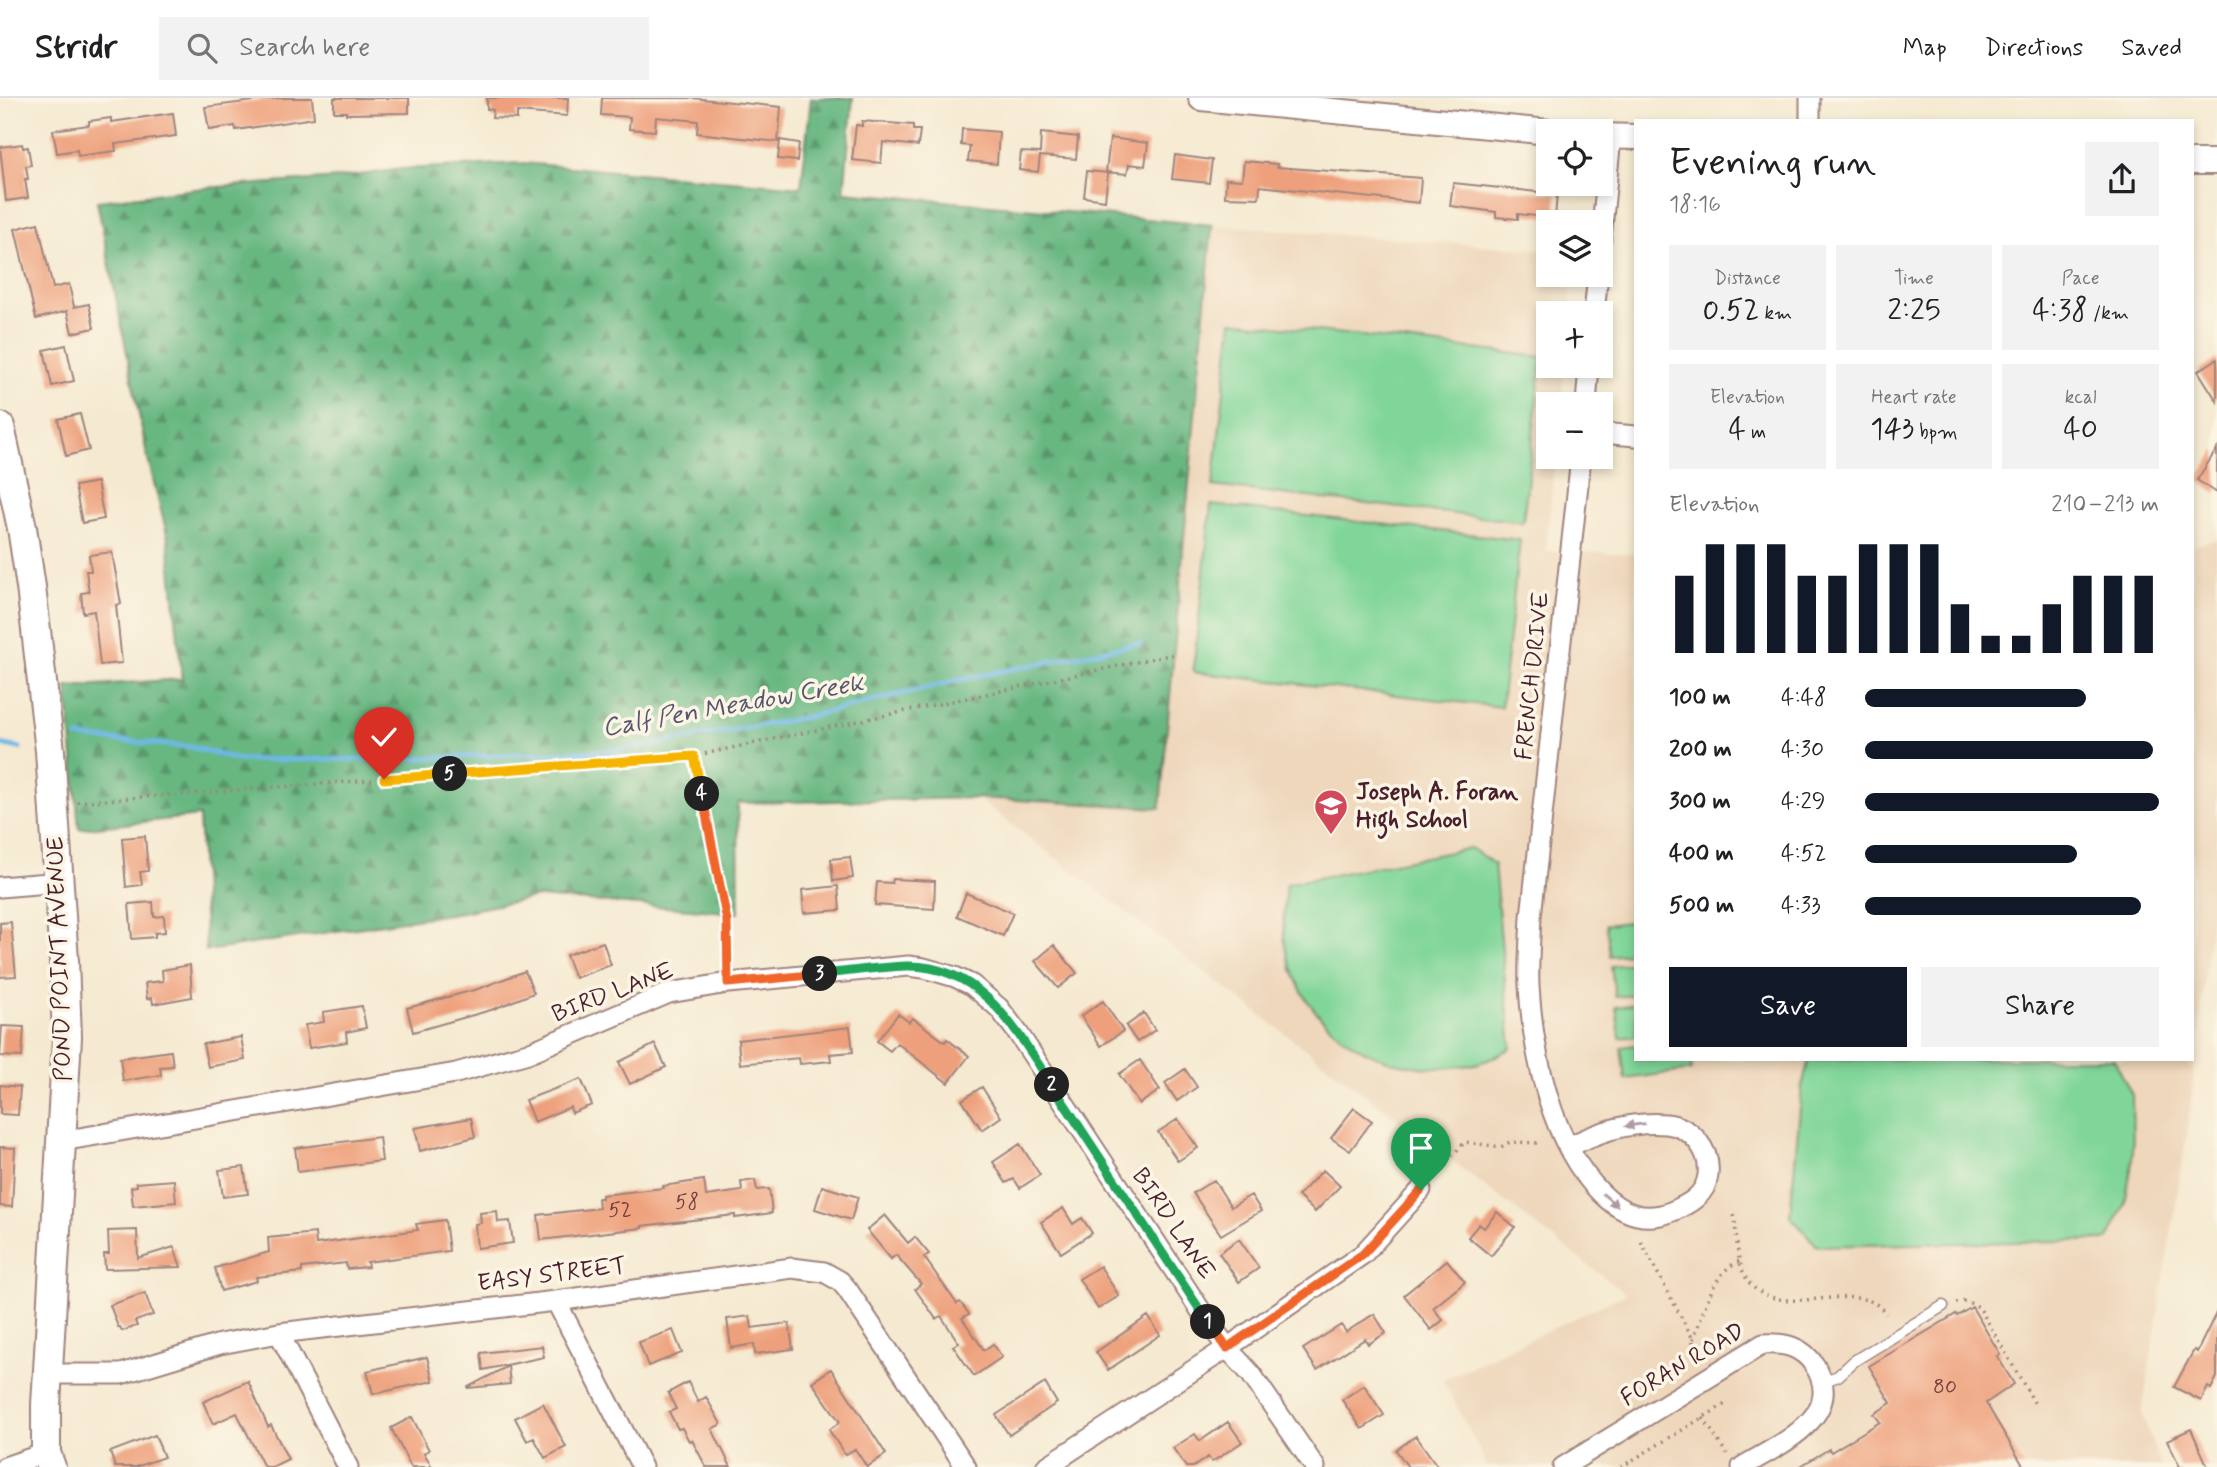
<!DOCTYPE html>
<meta charset="utf-8">
<style>
:root{--surface:#fff;--page:#f2f2f2;--text:#202124;--muted:#757577;--line:#e0e0e0;--accent:#111827}
body{margin:0;font-family:Mynerve,sans-serif;background:var(--page);color:var(--text);height:100vh;display:flex;flex-direction:column;font-size:26px;white-space:nowrap}
*{box-sizing:border-box;margin:0}
p{font-size:23px;color:var(--muted)}
.icon{flex:none;width:38px;height:38px;fill:none;stroke:currentColor;stroke-width:2;stroke-linecap:round;stroke-linejoin:round}
.map{position:relative;flex:1;overflow:hidden}
.panel{position:absolute;left:1634px;top:21px;width:560px;height:942px;display:flex;flex-direction:column;background:var(--surface);border-radius:0px;box-shadow:0 4px 10px #0003}
.panel>*{flex:none}
.fabs{position:absolute;left:1536px;top:21px;display:grid;gap:14px}
.fabs a{display:grid;place-items:center;width:77px;height:77px;border-radius:0px;background:var(--surface);box-shadow:0 4px 10px #0003;font-size:35px}
.pin{position:absolute;display:grid;place-items:center;width:60px;height:60px;color:#fff;margin:-72px -30px;border-radius:50% 50% 50% 0;rotate:-45deg;box-shadow:0 0 7px #0007}
.pin .icon{rotate:45deg}
.km{position:absolute;width:35px;height:35px;margin:-18px;border-radius:50%;background:#222;color:#fff;font-size:19px;line-height:35px;text-align:center}
.round{display:grid;place-items:center;flex:none;width:74px;height:74px;border-radius:0px;background:var(--page)}
.headline{display:flex;align-items:center;justify-content:space-between;height:119px;padding:0 35px}
h1{font-size:38px;font-weight:600;line-height:52px}
.figures{display:grid;grid-template-columns:repeat(3,1fr);gap:10px;height:119px;padding:7px 35px}
.figures div{display:grid;align-content:center;border-radius:0px;background:var(--page);text-align:center}
.figures b{font-size:30px;font-weight:600}
.figures small{font-size:19px;font-weight:400}
.figures p{font-size:19px}
.chart{height:196px;padding:14px 35px}
.chart p{display:flex;justify-content:space-between}
.chart svg{width:100%;height:126px;margin-top:7px;stroke:var(--accent);stroke-width:6}
.button{display:flex;gap:14px;margin-top:auto;padding:14px 35px}
.button a{flex:1;height:80px;border-radius:0px;background:var(--accent);color:#fff;font-size:28px;font-weight:600;line-height:80px;text-align:center}
.button a+a{background:var(--page);color:var(--text)}
ul{padding:0 35px;list-style:none;font-size:23px}
li{display:grid;grid-template-columns:112px 84px 1fr;align-items:center;height:52px}
li i{height:18px;border-radius:9px;background:var(--accent)}
header{display:flex;align-items:center;gap:42px;box-sizing:border-box;height:98px;padding:0 35px;background:var(--surface);border-bottom:2px solid var(--line)}
header strong{font-size:33px}
nav{display:flex;gap:38px;margin-inline-start:auto;font-size:24px}
.search{width:490px;height:63px;background:var(--page);display:flex;align-items:center;gap:18px;box-sizing:border-box;padding:0 24px;border-radius:0px;color:var(--muted);font-size:26px}
.map>svg:first-child{display:block}
.built{fill:#eed7bb}
.grass{fill:#80d699;stroke:#657a62;stroke-width:2}
.forest{fill:url(#forest-firs);stroke:#596b56;stroke-width:2}
.lines{fill:none;stroke-linecap:round;stroke-linejoin:round}
.stream{stroke:#6eb9e7;stroke-width:5}
.building{fill:#eea07b}
.service-casing{stroke:#a0847e;stroke-width:13}
.minor-casing{stroke:#a0847e;stroke-width:23}
.tertiary-casing{stroke:#a0847e;stroke-width:28}
.secondary-casing{stroke:#a0847e;stroke-width:32}
.path{stroke:#a0847e;stroke-width:3.5;stroke-dasharray:2 5;stroke-linecap:butt}
.service{stroke:#fff;stroke-width:10}
.minor{stroke:#fff;stroke-width:19}
.tertiary{stroke:#fff;stroke-width:24}
.secondary{stroke:#fff;stroke-width:28}
.oneway{fill:#ae9aa0}
.split-1-casing{stroke:#fff;stroke-width:14}
.split-2-casing{stroke:#fff;stroke-width:14}
.split-3-casing{stroke:#fff;stroke-width:14}
.split-4-casing{stroke:#fff;stroke-width:14}
.split-5-casing{stroke:#fff;stroke-width:14}
.split-6-casing{stroke:#fff;stroke-width:14}
.split-1{stroke:#f0652b;stroke-width:9}
.split-2{stroke:#22a559;stroke-width:9}
.split-3{stroke:#22a559;stroke-width:9}
.split-4{stroke:#f0652b;stroke-width:9}
.split-5{stroke:#f5b400;stroke-width:9}
.split-6{stroke:#f5b400;stroke-width:9}
.labels{text-anchor:middle;dominant-baseline:central;stroke-width:7;stroke-linejoin:round;paint-order:stroke}
.number-label{font-size:21px;fill:#733f3f}
.street-label{font-size:24px;fill:#4a1f2b;stroke:#fcf5e5}
.poi-label{font-size:24px;font-weight:bold;fill:#4a1f2b;stroke:#fcf5e5;text-anchor:start}
.water-label{font-size:26px;font-style:italic;fill:#57556d;stroke:#fcf5e5}
</style>
<header>
<strong>Stridr</strong>
<div class="search"><svg class="icon" aria-label="search" viewBox="0 0 24 24"><circle cx="10" cy="10" r="6"/><path d="M15 15l6 6"/></svg>Search here</div>
<nav><a>Map</a><a>Directions</a><a>Saved</a></nav>
</header>
<div class="map">
<svg width="2217" height="1369" viewBox="0 0 2217 1369">
<defs>
<pattern id="forest-firs" width="22" height="20" patternUnits="userSpaceOnUse" patternTransform="scale(1.75)"><rect width="22" height="20" fill="#68b781"/><path d="M5 1l3.5 6h-7zM16 11l3.5 6h-7z" fill="#58946a"/></pattern>
</defs>
<rect width="100%" height="100%" fill="#fcf5e5"/>
<filter id="ink" filterUnits="userSpaceOnUse"><feTurbulence type="fractalNoise" baseFrequency=".0143" numOctaves="2"/><feDisplacementMap in="SourceGraphic" scale="14" xChannelSelector="R" yChannelSelector="G"/><feConvolveMatrix kernelMatrix="1 2 1 2 8 2 1 2 1" color-interpolation-filters="sRGB"/></filter>
<filter id="wash" filterUnits="userSpaceOnUse"><feTurbulence type="fractalNoise" baseFrequency=".00686" numOctaves="4" result="noise"/><feDisplacementMap in="SourceGraphic" scale="28" xChannelSelector="R" yChannelSelector="G"/><feGaussianBlur stdDeviation="1.57" result="paint"/><feColorMatrix in="noise" values="0 0 0 0 0 0 0 0 0 0 0 0 0 0 0 0 0 1.4 0 .05"/><feComposite in="paint" operator="in"/></filter>
<g filter="url(#wash)">
<rect width="100%" height="100%" fill="#f5ead1"/>
<path class="built" d="M1212 127 1549 152V177H1573L1569 215H1549V268H1564L1561 306H1549V359H1555L1546 453 1636 456V961H2193V448L2217 441V766L2189 1023 2142 1316 2161 1369H1485L1487 1367 1443 1282 1626 1196 977 700 1160 710Z"/>
<path class="grass" d="M1232 223 1542 259 1523 424 1213 388Z
M1211 407 1520 442 1501 609 1193 574Z
M1471 750 1494 766 1511 950C1503 954 1496 959 1488 962 1473 968 1456 969 1440 970 1369 971 1304 926 1287 855 1281 833 1284 810 1286 786Z
M1636 823V855L1610 858 1606 827Z
M1636 865V897L1615 899 1611 868Z
M1636 906V938L1620 940 1616 909Z
M1636 947V961H1690L1692 972 1625 981 1621 949Z
M1809 961H2114L2132 997 2133 1060 2125 1105 2108 1142 1817 1148 1790 1118 1802 988Z"/>
<path class="forest" d="M811 0H853L844 94 1212 127 1160 710 977 700 738 705 739 815 538 799 462 814 206 853 199 718 79 731 67 589 182 581 168 440 147 357 97 103 204 90 338 80 402 71 522 65 801 89Z"/>
<g class="lines">
<path class="stream" d="M78 639 192 649 238 662 407 661 621 652 798 621 959 582 1140 545
M0 646 20 650"/>
</g>
<g id="blocks">
<path class="building" d="M279 0H312L314 20 236 32 235 28 209 32 205 9Z
M334 0H409V15L346 16V14H334Z
M487 0H568L567 18 517 14V21L492 20 493 12 487 11Z
M602 0H692L781 9 778 44 697 35 698 23 656 19 655 33 629 31 630 19 601 17Z
M173 15 176 38 115 46 116 53 78 58 77 52 57 55 53 32 89 27V23L111 20V24Z
M862 23 913 27V32H920L918 48 883 44 881 65 852 62 856 27 862 28Z
M962 31 999 34 997 66 968 63 970 48 961 47Z
M1041 35 1078 39 1076 61 1040 58 1038 74 1019 72 1021 54 1040 55Z
M1110 40 1148 45 1145 68 1129 66 1127 76 1106 74Z
M780 42 799 45 797 63 778 61Z
M22 46 23 50 28 49 31 67 26 68 28 81H25L28 100 6 103 0 49Z
M1175 57 1212 62 1209 85 1172 81Z
M1244 63 1277 66V69L1421 80 1419 105 1260 88 1259 100 1225 99 1226 81 1242 82Z
M1087 73 1108 75 1105 102 1084 99Z
M1453 85 1557 96 1555 120 1518 116V121L1496 119V114L1450 108Z
M38 125 53 190 69 186 74 209 89 206 94 230 72 235 67 213 36 221 15 131Z
M66 247 74 283 52 288 44 252Z
M2217 261V303L2198 273Z
M80 316 89 352 66 358 58 321Z
M2217 351V395L2197 382Z
M97 384 104 421 82 425 75 388Z
M112 454 121 506 116 507 122 565 100 567 94 513 83 515 81 495 89 494 86 473H91L89 457Z
M145 738 148 773 140 774 142 787 126 789 122 740Z
M850 759 853 780 833 783 831 761Z
M893 781 935 783 934 811 875 807 877 784 892 785Z
M838 788 840 812 804 815 802 792Z
M966 795 1013 815 1003 838 957 818Z
M153 804 154 819 164 818 165 834 155 835V839L132 841 129 806Z
M11 824 16 878 0 879V825Z
M603 844 611 867 575 880 566 857Z
M1054 847 1077 875 1058 890 1035 863Z
M190 867 192 899 153 906 152 900 147 901 145 885 163 883 162 872Z
M525 873 534 895 491 912 413 934 407 910 478 891Z
M1103 903 1123 933 1101 948 1081 918Z
M362 908 366 930 346 934 347 944 309 950 305 927 324 924 323 914Z
M1144 915 1155 932 1137 944 1126 928Z
M898 916 909 924 913 920 945 944 947 941 969 958 948 985 897 945 890 953 877 943Z
M2 928 24 929 22 959 0 958Z
M850 929 853 954 830 956 831 963 800 966 799 960 740 966 738 942Z
M241 939 245 962 208 969 203 946Z
M655 946 666 969 630 986 619 964Z
M171 953 173 968 160 969 161 977 123 983 120 960Z
M1140 962 1160 992 1139 1006 1119 976Z
M1185 971 1197 989 1177 1003 1165 985Z
M581 981 592 1007 572 1015 570 1009 534 1024 525 1002Z
M0 987 20 989 18 1017 0 1016Z
M982 989 1001 1019 982 1032 962 1002Z
M1354 1010 1372 1023 1350 1053 1331 1040Z
M471 1020 475 1039 420 1053 415 1030Z
M1178 1021 1198 1050 1178 1063 1158 1034Z
M379 1039 382 1063 298 1074 295 1050Z
M1020 1046 1040 1077 1020 1090 1014 1081 1006 1085 993 1064Z
M0 1049 15 1050 12 1109 0 1108Z
M244 1069 248 1096 223 1099 219 1072Z
M1323 1072 1340 1088 1315 1114 1298 1098Z
M174 1082 176 1104 133 1108 131 1089 137 1088 136 1085Z
M704 1082 706 1098 742 1093 741 1084 755 1082 757 1092 769 1091 772 1115 735 1120V1117L642 1128V1130L541 1142 538 1117 599 1110 598 1100H602V1097L664 1090 663 1088Z
M1214 1082 1231 1109 1251 1097 1261 1113 1221 1137 1193 1095Z
M822 1088 858 1099 851 1122 815 1111Z
M1063 1110 1073 1126 1082 1120 1092 1135 1061 1155 1041 1124Z
M497 1113 498 1124 510 1123 513 1145 477 1150 475 1126 481 1125 480 1115Z
M1497 1114 1515 1129 1491 1158 1468 1139 1479 1126 1484 1130Z
M885 1117 908 1145 915 1139 929 1156 924 1159 957 1206 960 1204 969 1216 962 1220 984 1252 993 1246 1002 1259 974 1278 953 1248 959 1245 941 1218 936 1221 915 1191 921 1186 896 1157 891 1161 867 1132Z
M445 1122 449 1153 367 1164 368 1169 347 1171 346 1165 302 1170V1174L256 1179 257 1183 221 1193 215 1170 269 1154 268 1140 315 1135 316 1146 418 1132 416 1126Z
M137 1132 138 1160 174 1149 181 1169 105 1171 104 1156H109L108 1133Z
M1239 1141 1259 1170 1239 1184 1219 1155Z
M1447 1162 1465 1184 1433 1210 1443 1222 1431 1232 1404 1197Z
M1100 1168 1119 1198 1098 1211 1079 1181Z
M145 1195 153 1217 135 1223 137 1228 122 1233 120 1229H118L110 1207Z
M1972 1209 2000 1256 1997 1258 2014 1286 1986 1305 2024 1369H1799L1829 1351 1831 1354 1880 1324 1874 1316 1891 1305 1869 1268 1956 1216 1957 1218Z
M2217 1213V1279L2211 1291 2208 1289 2201 1303 2174 1289 2194 1252 2197 1254Z
M1374 1216 1386 1235 1368 1246 1365 1241 1317 1272 1303 1251 1341 1227 1346 1234Z
M750 1218 752 1230 789 1225 793 1251 755 1256 754 1246 731 1250 727 1221Z
M1148 1218 1160 1237 1108 1272 1096 1254Z
M673 1232 682 1255 648 1268 639 1244Z
M542 1248 544 1259 483 1272 481 1255Z
M427 1259 433 1283 373 1296 367 1273Z
M508 1268 510 1286 468 1290V1289Z
M831 1271 886 1356 867 1369 855 1351 845 1357 829 1332 840 1324 812 1284Z
M248 1283 268 1329 271 1327 288 1361 272 1369H264L237 1315 213 1326 203 1304Z
M688 1284 698 1304 706 1299 721 1326 712 1331 731 1369H706L692 1342 689 1343 682 1330 678 1331 669 1314 676 1311 668 1295Z
M1045 1285 1057 1305 1009 1337 996 1317Z
M1364 1287 1384 1317 1362 1331 1342 1302Z
M543 1305 566 1349 545 1360 534 1340 527 1343 515 1320Z
M412 1319 429 1352 424 1355 432 1369H411L391 1330Z
M1228 1324 1242 1344 1212 1364 1208 1359 1193 1369H1186L1173 1350 1195 1336 1200 1343Z
M2191 1331 2208 1369H2180L2167 1342Z
M155 1337 164 1359 136 1369H115L110 1354Z
M1416 1338 1438 1369H1408L1396 1352Z"/>
</g>
</g>
<g filter="url(#ink)">
<use href="#blocks" fill-opacity="0" stroke="#a0847e" stroke-width="2"/>
<g class="lines">
<g class="service-casing">
<path id="service" d="M1822 1284 1838 1278 1854 1263 1943 1208"/>
</g>
<g class="minor-casing">
<path id="minor" d="M1810 0V23
M1601 140 1611 39
M1594 215 1598 177
M1586 306 1589 268
M1601 335 1636 338
M0 789 61 784
M62 1043 456 975 528 955 669 895 728 885 908 868 924 870 955 879 972 887 999 910 1018 935 1201 1213 1227 1250 1251 1276 1315 1369
M1569 1049C1599 1033 1631 1023 1666 1026 1691 1028 1711 1052 1708 1077 1706 1097 1689 1106 1673 1113 1645 1125 1622 1116 1601 1095 1551 1045 1533 957 1529 888 1528 865 1530 842 1531 819L1581 359
M556 1203 642 1369
M279 1235 348 1369
M48 1276H121L220 1246 279 1235 556 1203 792 1170 824 1174 840 1183 847 1191 966 1369
M5 1369 46 1355
M1046 1369 1227 1250 1363 1156 1421 1092
M1563 1369 1763 1246C1785 1245 1802 1248 1815 1268 1847 1319 1776 1348 1742 1369"/>
</g>
<g class="tertiary-casing">
<path id="tertiary" d="M1201 0 1549 34
M1601 38 1636 39
M2193 64H2217"/>
</g>
<g class="secondary-casing">
<path id="secondary" d="M0 329 22 430 31 489 50 653 64 863 67 939 46 1307V1355L51 1369"/>
</g>
<path class="path" d="M694 658 727 823V866
M77 704 694 658 1174 556
M1447 1063 1465 1044 1501 1049 1510 1044 1540 1045
M1734 1117C1737 1136 1736 1159 1744 1176 1771 1232 1859 1174 1886 1216
M1641 1144 1693 1241V1247L1702 1262
M1956 1205 1965 1203 1979 1209 2035 1306
M1693 1241C1705 1214 1711 1174 1740 1163
M1703 1320 1727 1356
M1621 1369 1727 1305"/>
<use href="#service" class="service"/>
<use href="#minor" class="minor"/>
<use href="#tertiary" class="tertiary"/>
<use href="#secondary" class="secondary"/>
</g>
<defs><path id="oneway-solid" d="M-6-.8H1V-3.2L6.5 0L1 3.2V.8H-6Z" transform="scale(1.75)"/></defs>
<g class="oneway">
<use href="#oneway-solid" transform="translate(1635 1027) rotate(173)"/>
<use href="#oneway-solid" transform="translate(1610 1102) rotate(40)"/>
</g>
</g>
<g class="lines" filter="url(#ink)">
<g class="split-1-casing">
<path id="split-1" d="M1208 1224 1227 1250 1363 1156 1421 1092"/>
</g>
<g class="split-2-casing">
<path id="split-2" d="M1052 987 1208 1224"/>
</g>
<g class="split-3-casing">
<path id="split-3" d="M820 876C848 874 877 869 906 868 981 866 1016 932 1052 987"/>
</g>
<g class="split-4-casing">
<path id="split-4" d="M702 696 727 823 728 885 820 876"/>
</g>
<g class="split-5-casing">
<path id="split-5" d="M450 676 694 658 702 696"/>
</g>
<g class="split-6-casing">
<path id="split-6" d="M384 681 450 676"/>
</g>
<use href="#split-1" class="split-1"/>
<use href="#split-2" class="split-2"/>
<use href="#split-3" class="split-3"/>
<use href="#split-4" class="split-4"/>
<use href="#split-5" class="split-5"/>
<use href="#split-6" class="split-6"/>
</g>
<defs>
<g id="school-pin" transform="scale(1.75)"><path d="M0 17L-7.5 6A9.5 9.5 0 1 1 7.5 6Z" fill="#d1495b" stroke="#fcf5e5"/><path d="M0-5L7-2L0 1L-7-2ZM-4 1L0 2.5L4 1V4Q0 6-4 4Z" fill="#fff"/></g>
</defs>
<g fill-rule="evenodd">
<use href="#school-pin" x="1331" y="708"/>
</g>
<g class="labels">
<g class="number-label">
<text x="687" y="1104">58</text>
<text x="620" y="1112">52</text>
<text x="1945" y="1289">80</text>
</g>
<g class="street-label">
<text transform="translate(1533 578) rotate(-84)">FRENCH DRIVE</text>
<text transform="translate(60 861) rotate(-92)">POND POINT AVENUE</text>
<text transform="translate(613 895) rotate(-21)">BIRD LANE</text>
<text transform="translate(1173 1126) rotate(56)">BIRD LANE</text>
<text transform="translate(552 1177) rotate(-7)">EASY STREET</text>
<text transform="translate(1683 1267) rotate(-31)">FORAN ROAD</text>
</g>
<g class="poi-label">
<text x="1356" y="694">Joseph A. Foran<tspan x="1356" dy="28">High School</tspan></text>
</g>
<g class="water-label">
<text transform="translate(733 608) rotate(-10)">Calf Pen Meadow Creek</text>
</g>
</g>
</svg>
<div class="fabs">
<a><svg class="icon" aria-label="locate" viewBox="0 0 24 24"><circle cx="12" cy="12" r="6"/><path d="M12 2v4M12 18v4M2 12h4M18 12h4"/></svg></a>
<a><svg class="icon" aria-label="layers" viewBox="0 0 24 24"><path d="M12 4l9 5-9 5-9-5zM3 14l9 5 9-5"/></svg></a>
<a>+</a>
<a>−</a>
</div>
<div class="pin" style="left:1421px;top:1092px;background:#1e9e55"><svg class="icon" aria-label="arrive" viewBox="0 0 24 24"><path d="M6 21V4h12l-3 4 3 4H6"/></svg></div>
<div class="pin" style="left:384px;top:681px;background:#d93025"><svg class="icon" aria-label="check" viewBox="0 0 24 24"><path d="M5 12l5 5 9-10"/></svg></div>
<b class="km" style="left:1208px;top:1224px">1</b>
<b class="km" style="left:1052px;top:987px">2</b>
<b class="km" style="left:820px;top:876px">3</b>
<b class="km" style="left:702px;top:696px">4</b>
<b class="km" style="left:450px;top:676px">5</b>
<section class="panel">
<div class="headline"><div><h1>Evening run</h1><p>18:16</p></div><a class="round"><svg class="icon" aria-label="share" viewBox="0 0 24 24"><path d="M12 15V3M7 8l5-5 5 5M5 13v7h14v-7"/></svg></a></div>
<div class="figures">
<div><p>Distance</p><b>0.52<small> km</small></b></div>
<div><p>Time</p><b>2:25</b></div>
<div><p>Pace</p><b>4:38<small> /km</small></b></div>
</div>
<div class="figures">
<div><p>Elevation</p><b>4<small> m</small></b></div>
<div><p>Heart rate</p><b>143<small> bpm</small></b></div>
<div><p>kcal</p><b>40</b></div>
</div>
<div class="chart"><p><span>Elevation</span>210–213 m</p>
<svg viewBox="0 0 160 44" preserveAspectRatio="none"><path d="M5 44V17M15 44V6M25 44V6M35 44V6M45 44V17M55 44V17M65 44V6M75 44V6M85 44V6M95 44V27M105 44V38M115 44V38M125 44V27M135 44V17M145 44V17M155 44V17"/></svg>
</div>
<ul>
<li><b>100 m</b>4:48<i style="width:75%"></i></li>
<li><b>200 m</b>4:30<i style="width:98%"></i></li>
<li><b>300 m</b>4:29<i style="width:100%"></i></li>
<li><b>400 m</b>4:52<i style="width:72%"></i></li>
<li><b>500 m</b>4:33<i style="width:94%"></i></li>
</ul>
<div class="button"><a>Save</a><a>Share</a></div>
</section>
</div>
